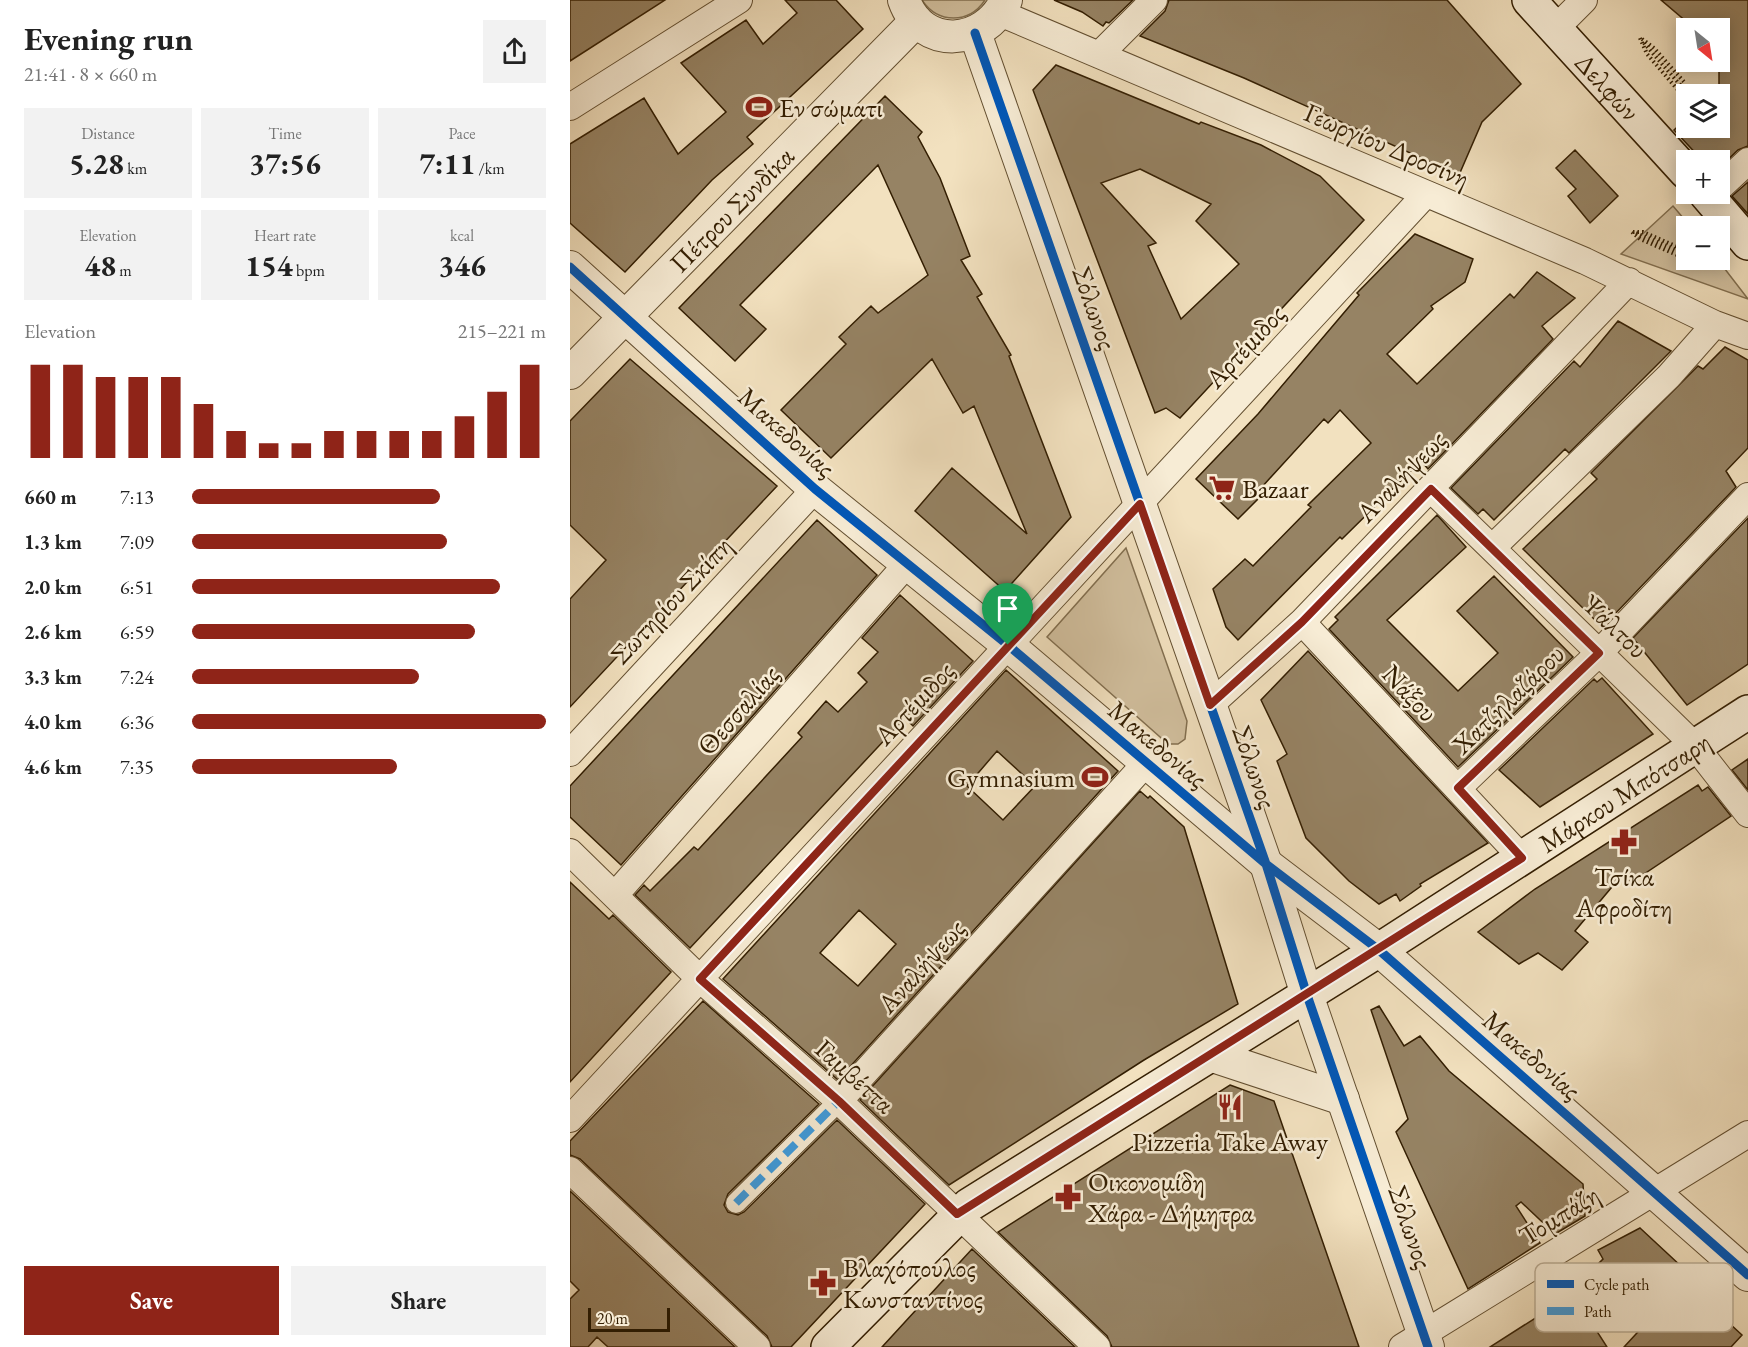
<!DOCTYPE html>
<meta charset="utf-8">
<style>
:root{--surface:#fff;--page:#f2f2f2;--text:#222;--muted:#767676;--accent:#8f2418}
body{margin:0;font-family:"EB Garamond",serif;background:var(--page);color:var(--text);height:100vh;display:flex;flex-direction:column;font-size:22px;white-space:nowrap}
*{box-sizing:border-box;margin:0}
p{font-size:20px;color:var(--muted)}
.icon{flex:none;width:33px;height:33px;fill:none;stroke:currentColor;stroke-width:2;stroke-linecap:round;stroke-linejoin:round}
.map{position:relative;flex:1;overflow:hidden}
.details{display:flex;flex-direction:column;background:var(--surface);width:570px}
.details>*{flex:none}
.needle{width:39px;rotate:150deg}
.controls{position:absolute;left:1106px;top:18px;display:grid;gap:12px}
.controls a{display:grid;place-items:center;width:54px;height:54px;border-radius:0px;background:var(--surface);box-shadow:0 3px 15px #0003;font-size:30px}
.scale{position:absolute;left:18px;bottom:15px;width:82px;box-sizing:border-box;padding-left:6px;border:3px solid #331e02;border-top:0;font-size:16px;line-height:21px;white-space:nowrap;color:#331e02;-webkit-text-stroke:4px #f7ecd5;paint-order:stroke}
.pin{position:absolute;display:grid;place-items:center;width:51px;height:51px;color:#fff;margin:-62px -26px;border-radius:50% 50% 50% 0;rotate:-45deg;box-shadow:0 0 6px #0007}
.pin .icon{rotate:45deg}
.round{display:grid;place-items:center;flex:none;width:63px;height:63px;border-radius:0px;background:var(--page)}
.overview{display:flex;align-items:center;justify-content:space-between;height:102px;padding:0 24px}
h1{font-size:33px;font-weight:700;line-height:45px}
.stats{display:grid;grid-template-columns:repeat(3,1fr);gap:9px;height:102px;padding:6px 24px}
.stats div{display:grid;align-content:center;border-radius:0px;background:var(--page);text-align:center}
.stats b{font-size:30px;font-weight:700}
.stats small{font-size:16px;font-weight:400}
.stats p{font-size:16px}
.chart{height:168px;padding:12px 24px}
.chart p{display:flex;justify-content:space-between}
.chart svg{width:100%;height:108px;margin-top:6px;stroke:var(--accent);stroke-width:6}
.button{display:flex;gap:12px;margin-top:auto;padding:12px 24px}
.button a{flex:1;height:69px;border-radius:0px;background:var(--accent);color:#fff;font-size:24px;font-weight:700;line-height:69px;text-align:center}
.button a+a{background:var(--page);color:var(--text)}
ul{padding:0 24px;list-style:none;font-size:20px}
li{display:grid;grid-template-columns:96px 72px 1fr;align-items:center;height:45px}
li i{height:15px;border-radius:8px;background:var(--accent)}
main{display:flex;flex:1;min-height:0}
.map>svg:first-child{display:block}
.green{fill:#d2c09f;stroke:#826f50;stroke-width:1.5}
.building{fill:#968364;stroke:#331e02;stroke-width:1.5;fill-rule:evenodd}
.lines{fill:none;stroke-linecap:round;stroke-linejoin:round}
.pedestrian-casing{stroke:#634f31;stroke-width:22}
.minor-casing{stroke:#634f31;stroke-width:28}
.tertiary-casing{stroke:#634f31;stroke-width:34}
.secondary-casing{stroke:#331e02;stroke-width:36}
.path{stroke:#331e02;stroke-width:4;stroke-dasharray:1.5 3;stroke-linecap:butt}
.pedestrian{stroke:#f7ecd5;stroke-width:20}
.minor{stroke:#f7ecd5;stroke-width:26}
.tertiary{stroke:#f7ecd5;stroke-width:32}
.secondary{stroke:#f7ecd5;stroke-width:33}
.quiet{stroke:#3e9bdd;stroke-width:8;stroke-dasharray:15 8;stroke-linecap:butt}
.cycleway-casing{stroke:#f7ecd5;stroke-width:13}
.cycleway{stroke:#0057b8;stroke-width:9}
.route-casing{stroke:#fff;stroke-width:12}
.route{stroke:#8f2418;stroke-width:8}
.labels{text-anchor:middle;dominant-baseline:central;stroke-width:5;stroke-linejoin:round;paint-order:stroke}
.street-label{font-size:27px;fill:#331e02;stroke:#f7ecd5}
.poi-label{font-size:27px;fill:#331e02;stroke:#f7ecd5;text-anchor:start}
.key{fill:#f7ecd5;stroke:#bcae96;stroke-width:1.5}
.key-label{font-size:16px;fill:#331e02}
</style>
<main>
<section class="details">
<div class="overview"><div><h1>Evening run</h1><p>21:41 · 8 × 660 m</p></div><a class="round"><svg class="icon" aria-label="share" viewBox="0 0 24 24"><path d="M12 15V3M7 8l5-5 5 5M5 13v7h14v-7"/></svg></a></div>
<div class="stats">
<div><p>Distance</p><b>5.28<small> km</small></b></div>
<div><p>Time</p><b>37:56</b></div>
<div><p>Pace</p><b>7:11<small> /km</small></b></div>
</div>
<div class="stats">
<div><p>Elevation</p><b>48<small> m</small></b></div>
<div><p>Heart rate</p><b>154<small> bpm</small></b></div>
<div><p>kcal</p><b>346</b></div>
</div>
<div class="chart"><p><span>Elevation</span>215–221 m</p>
<svg viewBox="0 0 160 44" preserveAspectRatio="none"><path d="M5 44V6M15 44V6M25 44V11M35 44V11M45 44V11M55 44V22M65 44V33M75 44V38M85 44V38M95 44V33M105 44V33M115 44V33M125 44V33M135 44V27M145 44V17M155 44V6"/></svg>
</div>
<ul>
<li><b>660 m</b>7:13<i style="width:70%"></i></li>
<li><b>1.3 km</b>7:09<i style="width:72%"></i></li>
<li><b>2.0 km</b>6:51<i style="width:87%"></i></li>
<li><b>2.6 km</b>6:59<i style="width:80%"></i></li>
<li><b>3.3 km</b>7:24<i style="width:64%"></i></li>
<li><b>4.0 km</b>6:36<i style="width:100%"></i></li>
<li><b>4.6 km</b>7:35<i style="width:58%"></i></li>
</ul>
<div class="button"><a>Save</a><a>Share</a></div>
</section>
<div class="map">
<svg width="1178" height="1347" viewBox="0 0 1178 1347">
<rect width="100%" height="100%" fill="#f2e1bf"/>
<filter id="stains"><feTurbulence type="fractalNoise" baseFrequency=".00333" numOctaves="4"/><feColorMatrix values="0 0 0 0 .2 0 0 0 0 .09 0 0 0 0 .02 0 0 0 .5 -.17"/></filter>
<radialGradient id="worn" r=".72"><stop offset=".6" stop-color="#630" stop-opacity="0"/><stop offset="1" stop-color="#630" stop-opacity=".3"/></radialGradient>
<path class="green" d="M352 0H415C399 24 368 24 352 0Z
M1103 206 1120 226H1116V260H1148L1178 299 1051 254Z
M556 548 617 721 615 739 608 744H598L477 637Z"/>
<path class="building" d="M0 0H95L0 61Z
M215 0H266L293 29 177 137 183 144 142 180 55 272 0 223V144L74 98 108 154 156 112 111 63 176 20 193 44 227 13Z
M484 0H563L539 23 536 22 533 26 512 12Z
M599 0H877L951 84 912 122 889 175 674 78 570 36 595 11Z
M1091 0H1178V146L1168 150 1149 168V160H1132L1104 130 1116 119V128H1149V94H1144L1149 90V28H1124Z
M486 65 629 124 631 122 691 145 750 176 794 220 610 418 596 408 585 413 463 90ZM570 169 641 204 626 221 669 264 611 319 578 246 586 243 531 183Z
M315 96 352 132 348 137 370 178 400 256 391 260 412 294 407 297 441 355 439 356 501 517 435 591 345 511 382 468 457 534 404 406 393 413 362 359 261 458 211 410 276 344 269 337 301 306 308 313 358 275 308 165 170 305 196 329 165 361 109 308Z
M1005 150 1048 196 1020 223 998 196 1006 189 986 168Z
M1178 182V214L1162 196Z
M845 234 903 259 895 282 861 306 863 309 817 354 847 384 940 294 944 298 967 272 1005 298 972 326 983 339 858 469 851 461 772 539 770 537 668 640 656 627 643 589 675 559 683 566 741 507 738 505 801 443 770 410 758 423 754 419 691 488 695 492 668 519 626 479 688 414 789 295 787 293Z
M1048 321 1101 351 999 453 995 449 924 520 913 509 908 514 881 488 1004 361 1010 367Z
M1155 347 1178 360V448L1156 471 1166 487 1044 615 1037 607 1025 620 953 549 1027 479 1021 473 1128 366 1133 369Z
M60 359 207 486 0 707V599L36 560 0 525V421Z
M867 515 896 547 817 620 888 691 928 653 887 611 924 576 1003 657 888 767 759 629 768 620 765 617Z
M1178 518V664L1117 705 1063 638Z
M247 520 307 575 51 865 0 817V786Z
M330 595 403 661 343 726 335 718 120 948 65 895 74 885 80 891 124 847 128 850 232 737 228 733 256 701 268 712 297 682 288 673 308 652 292 638Z
M738 651 918 843 850 884 851 886 830 901 826 894 809 904 779 881 736 838 707 761 717 754 691 700Z
M436 670 548 771 268 1080 153 979ZM427 751 465 786 433 820 397 786ZM289 910 326 944 288 986 250 953Z
M1032 678 1083 734 970 807 929 770 1024 679 1027 682Z
M1178 759V790L1162 770Z
M1128 785 1132 791 1138 787 1161 816 1059 884 1052 875 1005 931 1018 942 992 970 968 953 949 964 908 932 965 889Z
M570 791 578 798 580 796 614 827 668 1004 574 1060 379 1185 290 1100Z
M0 882 39 919 43 915 101 972 0 1082Z
M133 1001 249 1104 158 1194 154 1205 158 1212 168 1215 174 1212 267 1120 355 1204 221 1347H202L197 1336 10 1159 0 1155V1141Z
M809 1006 834 1046 850 1036 879 1071 1013 1184 1015 1216 985 1234 951 1202 946 1206 970 1243 898 1289 826 1132 838 1119 801 1010Z
M660 1085 704 1101 789 1347H542L537 1336 428 1232Z
M0 1191 165 1347H38L27 1337 18 1347H0V1299L9 1290 0 1281Z
M1070 1228 1112 1267 1106 1274 1172 1335 1161 1347H1054L1078 1321 1031 1278 1025 1267 1033 1259 1028 1250Z
M402 1249 505 1347H312Z
M1003 1294 1037 1347H920Z"/>
<g class="lines">
<g class="pedestrian-casing">
<path id="pedestrian" d="M166 1203 269 1101"/>
</g>
<g class="minor-casing">
<path id="minor" d="M430 13 1015 261 1145 324 1178 336
M985 29 1014 0
M529 55 584 0
M0 107 169 0
M1149 188 1178 161
M861 489 1125 746 1178 814
M922 548 1099 376 1145 324
M732 622 952 858
M640 705 732 622 1059 281
M0 753 245 489
M888 788 1029 653 1178 496
M0 852 130 979 269 1101 527 1347
M45 895 336 565
M269 1101 575 764
M0 1119 855 195
M0 1170 187 1347
M832 1347 1178 1134"/>
</g>
<g class="tertiary-casing">
<g id="tertiary">
<path d="M334 0C352 51 415 46 436 0"/>
<path d="M405 33 696 864 737 995 858 1347"/>
<path d="M0 267 245 489 438 645 696 864 809 950 1178 1275"/>
<path id="s1" d="M0 373 346 21"/>
<path d="M640 1055 773 1099"/>
</g>
</g>
<g class="secondary-casing">
<g id="secondary">
<path id="s2" d="M959 0 1116 172"/>
<path d="M1136 194 1178 243"/>
<path id="s3" d="M258 1347 399 1205 809 950 1178 712"/>
</g>
</g>
<path class="path" d="M1070 38 1077 54 1108 90
M1072 39 1084 48 1115 83
M1074 43 1112 87
M1062 232 1070 239 1112 257
M1063 232H1073L1115 250
M1066 233 1113 253"/>
<use href="#pedestrian" class="pedestrian"/>
<use href="#minor" class="minor"/>
<use href="#tertiary" class="tertiary"/>
<use href="#secondary" class="secondary"/>
<path class="quiet" d="M166 1203 269 1101"/>
<g class="cycleway-casing">
<path id="cycleway" d="M405 33 696 864 737 995 858 1347
M0 267 245 489 438 645 696 864 809 950 1178 1275"/>
</g>
<use href="#cycleway" class="cycleway"/>
</g>
<g class="lines">
<g class="route-casing">
<path id="route" d="M861 489 1029 653 888 788 952 858 387 1214 269 1101 130 979 570 504 640 705 732 622Z"/>
</g>
<use href="#route" class="route"/>
</g>
<defs>
<g id="stadium-bare" transform="scale(2.07)"><path d="M0-5a6.5 5 0 1 0 0 10a6.5 5 0 1 0 0-10ZM-3.5-1.8h7v3.6h-7Z" fill="#8f2418" stroke="#f7ecd5" stroke-width="2.5" paint-order="stroke"/></g>
<g id="supermarket-bare" transform="scale(2.07)"><path d="M-6-5.5h2.5l.6 2H6L4.5 2H-2.5L-4.4-4H-6ZM-1.5 3.2a1.3 1.3 0 1 0 .1 0ZM3 3.2a1.3 1.3 0 1 0 .1 0Z" fill="#8f2418" stroke="#f7ecd5" stroke-width="2.5" paint-order="stroke"/></g>
<g id="pharmacy-bare" transform="scale(2.07)"><path d="M-2-6h4v4h4v4h-4v4h-4v-4h-4v-4h4Z" fill="#8f2418" stroke="#f7ecd5" stroke-width="2.5" paint-order="stroke"/></g>
<g id="restaurant-bare" transform="scale(2.07)"><path d="M-5-6h1v4h1v-4h1v4h1v-4h1v5L-1.5 .5V6h-2V.5L-5-1ZM5-6V6H3V1.5H1.5Q1.5-4 5-6Z" fill="#8f2418" stroke="#f7ecd5" stroke-width="2.5" paint-order="stroke"/></g>
</defs>
<g fill-rule="evenodd">
<use href="#stadium-bare" x="189" y="107"/>
<use href="#supermarket-bare" x="652" y="488"/>
<use href="#stadium-bare" x="525" y="777"/>
<use href="#pharmacy-bare" x="1054" y="842"/>
<use href="#restaurant-bare" x="660" y="1107"/>
<use href="#pharmacy-bare" x="498" y="1197"/>
<use href="#pharmacy-bare" x="253" y="1283"/>
</g>
<g class="labels">
<g class="street-label">
<text stroke="none"><textPath href="#s2" startOffset="117">Δελφών</textPath></text>
<text transform="translate(817 145) rotate(23)">Γεωργίου Δροσίνη</text>
<text stroke="none"><textPath href="#s1" startOffset="230">Πέτρου Συνδίκα</textPath></text>
<text transform="translate(525 308) rotate(71)">Σόλωνος</text>
<text transform="translate(675 346) rotate(-47)">Αρτέμιδος</text>
<text transform="translate(217 432) rotate(42)">Μακεδονίας</text>
<text transform="translate(831 476) rotate(-46)">Αναλήψεως</text>
<text transform="translate(101 600) rotate(-47)">Σωτηρίου Σκίπη</text>
<text transform="translate(1045 626) rotate(44)">Ψάλτου</text>
<text transform="translate(840 693) rotate(47)">Νάξου</text>
<text transform="translate(938 699) rotate(-44)">Χατζηλαζάρου</text>
<text transform="translate(344 703) rotate(-47)">Αρτέμιδος</text>
<text transform="translate(168 710) rotate(-49)">Θεσσαλίας</text>
<text transform="translate(588 744) rotate(40)">Μακεδονίας</text>
<text transform="translate(685 767) rotate(71)">Σόλωνος</text>
<text stroke="none"><textPath href="#s3" startOffset="975">Μάρκου Μπότσαρη</textPath></text>
<text transform="translate(351 966) rotate(-48)">Αναλήψεως</text>
<text transform="translate(962 1055) rotate(41)">Μακεδονίας</text>
<text transform="translate(285 1076) rotate(42)">Γαμβέττα</text>
<text transform="translate(989 1215) rotate(-32)">Τομπάζη</text>
<text transform="translate(841 1227) rotate(71)">Σόλωνος</text>
</g>
<g class="poi-label">
<text x="209" y="107">Εν σώματι</text>
<text x="672" y="488">Bazaar</text>
<text x="505" y="777" text-anchor="end">Gymnasium</text>
<text x="1054" y="876" text-anchor="middle">Τσίκα<tspan x="1054" dy="31">Αφροδίτη</tspan></text>
<text x="660" y="1141" text-anchor="middle">Pizzeria Take Away</text>
<text x="518" y="1181">Οικονομίδη<tspan x="518" dy="31">Χάρα - Δήμητρα</tspan></text>
<text x="273" y="1267">Βλαχόπουλος<tspan x="273" dy="31">Κωνσταντίνος</tspan></text>
</g>
</g>
<rect x="965" y="1263" width="198" height="69" rx="9" class="key"/>
<rect x="977" y="1280" width="27" height="8" fill="#0057b8"/>
<rect x="977" y="1307" width="27" height="8" fill="#3e9bdd"/>
<g class="key-label">
<text x="1014" y="1290">Cycle path</text>
<text x="1014" y="1317">Path</text>
</g>
<rect width="100%" height="100%" filter="url(#stains)"/>
<rect width="100%" height="100%" fill="url(#worn)"/>
</svg>
<div class="controls">
<a><svg class="needle" viewBox="-14 -14 28 28"><path d="M0-13l5 13h-10z" fill="#e53935"/><path d="M0 13l5-13h-10z" fill="#767676"/></svg></a>
<a><svg class="icon" aria-label="layers" viewBox="0 0 24 24"><path d="M12 4l9 5-9 5-9-5zM3 14l9 5 9-5"/></svg></a>
<a>+</a>
<a>−</a>
</div>
<div class="scale">20 m</div>
<div class="pin" style="left:438px;top:645px;background:#1e9e55"><svg class="icon" aria-label="arrive" viewBox="0 0 24 24"><path d="M6 21V4h12l-3 4 3 4H6"/></svg></div>
</div>
</main>
